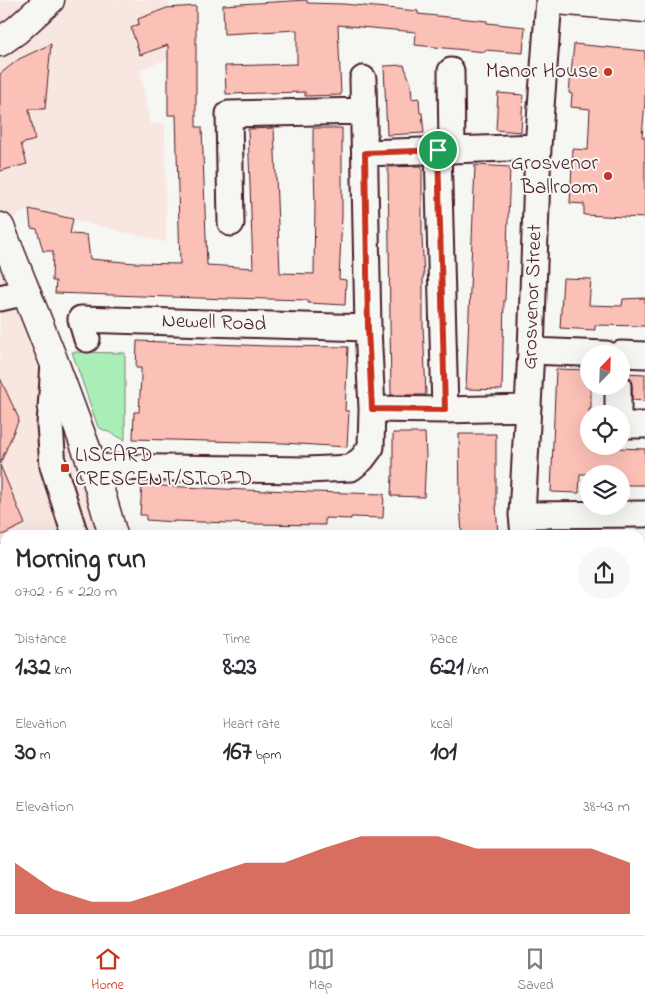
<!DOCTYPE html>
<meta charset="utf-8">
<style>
:root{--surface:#fff;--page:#f7f7f7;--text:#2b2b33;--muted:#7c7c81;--line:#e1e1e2;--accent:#c8321e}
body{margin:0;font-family:"Indie Flower",sans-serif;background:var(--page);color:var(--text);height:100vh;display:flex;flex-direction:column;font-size:19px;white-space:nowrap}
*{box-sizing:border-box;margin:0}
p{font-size:16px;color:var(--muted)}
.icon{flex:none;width:28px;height:28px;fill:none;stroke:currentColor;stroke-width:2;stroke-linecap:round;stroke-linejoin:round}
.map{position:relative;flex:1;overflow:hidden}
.side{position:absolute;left:0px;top:530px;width:645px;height:405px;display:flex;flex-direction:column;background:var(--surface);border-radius:15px 15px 0 0;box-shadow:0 5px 20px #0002}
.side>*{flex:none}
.needle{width:32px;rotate:23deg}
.tools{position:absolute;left:580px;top:345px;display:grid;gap:10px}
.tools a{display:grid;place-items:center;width:50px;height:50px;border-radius:50%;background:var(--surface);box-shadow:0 5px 20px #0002;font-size:25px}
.pin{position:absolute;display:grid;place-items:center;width:42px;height:42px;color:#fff;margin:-21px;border:2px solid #fff;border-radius:50%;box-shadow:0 1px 5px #0007}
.round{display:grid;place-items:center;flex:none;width:52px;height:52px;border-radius:26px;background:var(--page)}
.summary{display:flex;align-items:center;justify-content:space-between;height:85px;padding:0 15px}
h1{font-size:28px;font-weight:700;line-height:38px}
.metrics{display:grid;grid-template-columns:repeat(3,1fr);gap:8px;height:85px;padding:5px 15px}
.metrics div{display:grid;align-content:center}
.metrics b{font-size:25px;font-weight:700}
.metrics small{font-size:14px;font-weight:400}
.metrics p{font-size:14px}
.chart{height:140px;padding:10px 15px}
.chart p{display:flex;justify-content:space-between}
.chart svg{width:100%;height:90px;margin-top:5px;fill:var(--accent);opacity:.7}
.menu{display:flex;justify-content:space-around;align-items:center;height:70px;border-top:1px solid var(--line);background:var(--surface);font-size:14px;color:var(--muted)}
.menu a{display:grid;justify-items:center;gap:2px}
.menu .on{color:var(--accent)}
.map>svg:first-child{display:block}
.built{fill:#f8e6e0}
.green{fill:#a9edb7;stroke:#7a8671}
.building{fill:#fbc0b6;stroke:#4a1f2b}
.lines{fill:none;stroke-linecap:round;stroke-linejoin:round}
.minor-casing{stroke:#4a1f2b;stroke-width:29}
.major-casing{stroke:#4a1f2b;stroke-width:31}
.minor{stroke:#f6f6f2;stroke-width:25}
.major{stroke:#f6f6f2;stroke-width:28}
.route-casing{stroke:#fff;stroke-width:10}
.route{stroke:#c8321e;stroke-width:6}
.poi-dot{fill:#c8321e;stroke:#f6f6f2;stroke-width:2}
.labels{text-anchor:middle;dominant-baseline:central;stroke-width:4;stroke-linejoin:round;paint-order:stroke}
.poi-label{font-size:21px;fill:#4a1f2b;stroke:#f6f6f2;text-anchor:end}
.street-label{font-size:21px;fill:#4a1f2b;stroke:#f6f6f2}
</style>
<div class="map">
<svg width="645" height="935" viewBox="0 0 645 935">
<rect width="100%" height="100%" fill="#f6f6f2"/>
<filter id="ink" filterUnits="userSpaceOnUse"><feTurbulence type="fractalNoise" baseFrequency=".02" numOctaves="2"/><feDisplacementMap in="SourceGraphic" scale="10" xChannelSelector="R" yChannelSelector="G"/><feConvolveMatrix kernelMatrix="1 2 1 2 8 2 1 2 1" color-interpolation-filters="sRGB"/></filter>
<g filter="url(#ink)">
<path class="built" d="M0 0H167L188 50 140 70 150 124H165L166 242 29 209 10 219 0 223Z
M0 258 74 448 102 535H5V801L0 803Z
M38 930H253L256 935H41Z"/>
<path class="green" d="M72 352 125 353V440L98 427Z"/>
<path class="building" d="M307 0V3L343 4 418 11V14L487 21V23L525 27 523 53 485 50V52L415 45 416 32 338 25 341 95 305 96V92L226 94 225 66 297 64V30L224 34 223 5Z
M196 6V127H202L207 265 253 268 248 129 274 128 280 273 314 274 315 205 314 164H313V128H342V216L339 279 346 280 345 305 308 303V300L228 298V299L55 293 56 281H52L53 251H43L37 229 31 228 29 209 73 219 70 234 87 235 90 259 135 263 180 264 176 115H168V45L140 55 131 28 139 24 138 19 167 8Z
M51 44 45 109H29L35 140 21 144 27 164 0 171V74L19 59Z
M574 44 645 51V102L642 137H645V218L584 215V204L570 203 573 149 588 150 590 109 571 107 572 94 569 93Z
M404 65 411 84 412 99 419 98 420 113H422L424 133 387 135 384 66Z
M498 93 523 95 521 132 496 130Z
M475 165 510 167 505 300H504L502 390 466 389Z
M422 166V238L424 276H423V324L426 395H391L388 167Z
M563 278 591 279 589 305 622 306 623 299 645 298V326L595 325V330L560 328Z
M137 341 268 346 348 347 345 411H349L347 447 283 443 133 439 134 412H139L141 376V368H136Z
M556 369 589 370V386H591V409H589V447L645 449V485H621V474H580L579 493 551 492Z
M625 373 645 374V401L632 400V386L631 379Z
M0 378 19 419 0 464Z
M393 433H425L426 456 424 497 391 496 392 476H393Z
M459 434H496V505L498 535H462L460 502Z
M0 465 25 524 0 536Z
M142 485 266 491V490L312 492 384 494 383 518 351 517V519L325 518V525L256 524 174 521V522L146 520V515H140Z"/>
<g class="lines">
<g class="minor-casing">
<path id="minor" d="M451 71 452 150
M363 79 368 328 372 409
M438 150 445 410
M365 153 538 147
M231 223 229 114 364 111
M0 298 26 292
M87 339 81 319 368 328
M531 351 606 354
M621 354 645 355
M54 362 50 425 53 466 75 535
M618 414V386
M621 425H645
M93 467 307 470 351 468 362 459 371 447 372 409 445 410 528 408
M522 515 645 514
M524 535 522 515 531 351 538 147 549 0
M0 559 5 557
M0 668 5 678
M0 905 5 903
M33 930 35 935
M332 930 334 935
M567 930V935
M387 935 398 930"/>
</g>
<g class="major-casing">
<path id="major" d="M557 0 645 8
M0 42 17 30 50 0
M0 227 54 362 93 467 113 535
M0 814 5 812
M131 930 134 935"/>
</g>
<use href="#minor" class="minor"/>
<use href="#major" class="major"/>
</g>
</g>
<g class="lines" filter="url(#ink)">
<g class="route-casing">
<path id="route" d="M438 150 445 410 372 409 368 328 365 153Z"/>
</g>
<use href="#route" class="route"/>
</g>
<g class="poi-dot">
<circle cx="608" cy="72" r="5"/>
<circle cx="608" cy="176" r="5"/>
<rect x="60" y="463" width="10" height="10" rx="2.5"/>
</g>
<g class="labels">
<g class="poi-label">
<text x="598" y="72">Manor House</text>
<text x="598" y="164">Grosvenor<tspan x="598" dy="24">Ballroom</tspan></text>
<text x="75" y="456" text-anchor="start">LISCARD<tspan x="75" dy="24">CRESCENT/STOP D</tspan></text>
</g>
<g class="street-label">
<text transform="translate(533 297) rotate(-88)">Grosvenor Street</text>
<text transform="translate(214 323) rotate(2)">Newell Road</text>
</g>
</g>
</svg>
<div class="tools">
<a><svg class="needle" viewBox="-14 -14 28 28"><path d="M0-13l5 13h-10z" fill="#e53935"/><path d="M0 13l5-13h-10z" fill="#7c7c81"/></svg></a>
<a><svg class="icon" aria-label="locate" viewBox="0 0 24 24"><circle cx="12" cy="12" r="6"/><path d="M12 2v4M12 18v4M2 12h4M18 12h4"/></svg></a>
<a><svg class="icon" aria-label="layers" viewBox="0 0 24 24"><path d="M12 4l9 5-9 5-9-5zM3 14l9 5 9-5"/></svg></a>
</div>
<div class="pin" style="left:438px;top:150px;background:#1e9e55"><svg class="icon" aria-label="arrive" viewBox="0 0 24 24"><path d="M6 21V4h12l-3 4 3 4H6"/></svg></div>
<section class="side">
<div class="summary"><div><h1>Morning run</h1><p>07:02 · 6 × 220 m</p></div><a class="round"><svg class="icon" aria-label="share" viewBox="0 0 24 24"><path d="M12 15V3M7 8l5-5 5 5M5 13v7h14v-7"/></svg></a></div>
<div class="metrics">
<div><p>Distance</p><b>1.32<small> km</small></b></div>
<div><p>Time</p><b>8:23</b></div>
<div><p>Pace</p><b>6:21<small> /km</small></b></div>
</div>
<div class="metrics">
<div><p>Elevation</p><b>30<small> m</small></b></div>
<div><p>Heart rate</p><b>167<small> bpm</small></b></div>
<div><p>kcal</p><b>101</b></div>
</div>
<div class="chart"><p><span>Elevation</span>38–43 m</p>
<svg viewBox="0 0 160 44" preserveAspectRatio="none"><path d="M0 44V19L10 32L20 38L30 38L40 32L50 25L60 19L70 19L80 12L90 6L100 6L110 6L120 12L130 12L140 12L150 12L160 19V44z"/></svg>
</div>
</section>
</div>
<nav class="menu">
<a class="on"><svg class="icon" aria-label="home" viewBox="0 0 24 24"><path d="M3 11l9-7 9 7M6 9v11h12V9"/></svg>Home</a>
<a><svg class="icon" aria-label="map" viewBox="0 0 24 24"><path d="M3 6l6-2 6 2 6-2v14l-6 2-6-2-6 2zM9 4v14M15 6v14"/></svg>Map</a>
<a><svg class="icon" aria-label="saved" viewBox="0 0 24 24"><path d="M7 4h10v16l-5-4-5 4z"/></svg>Saved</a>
</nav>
